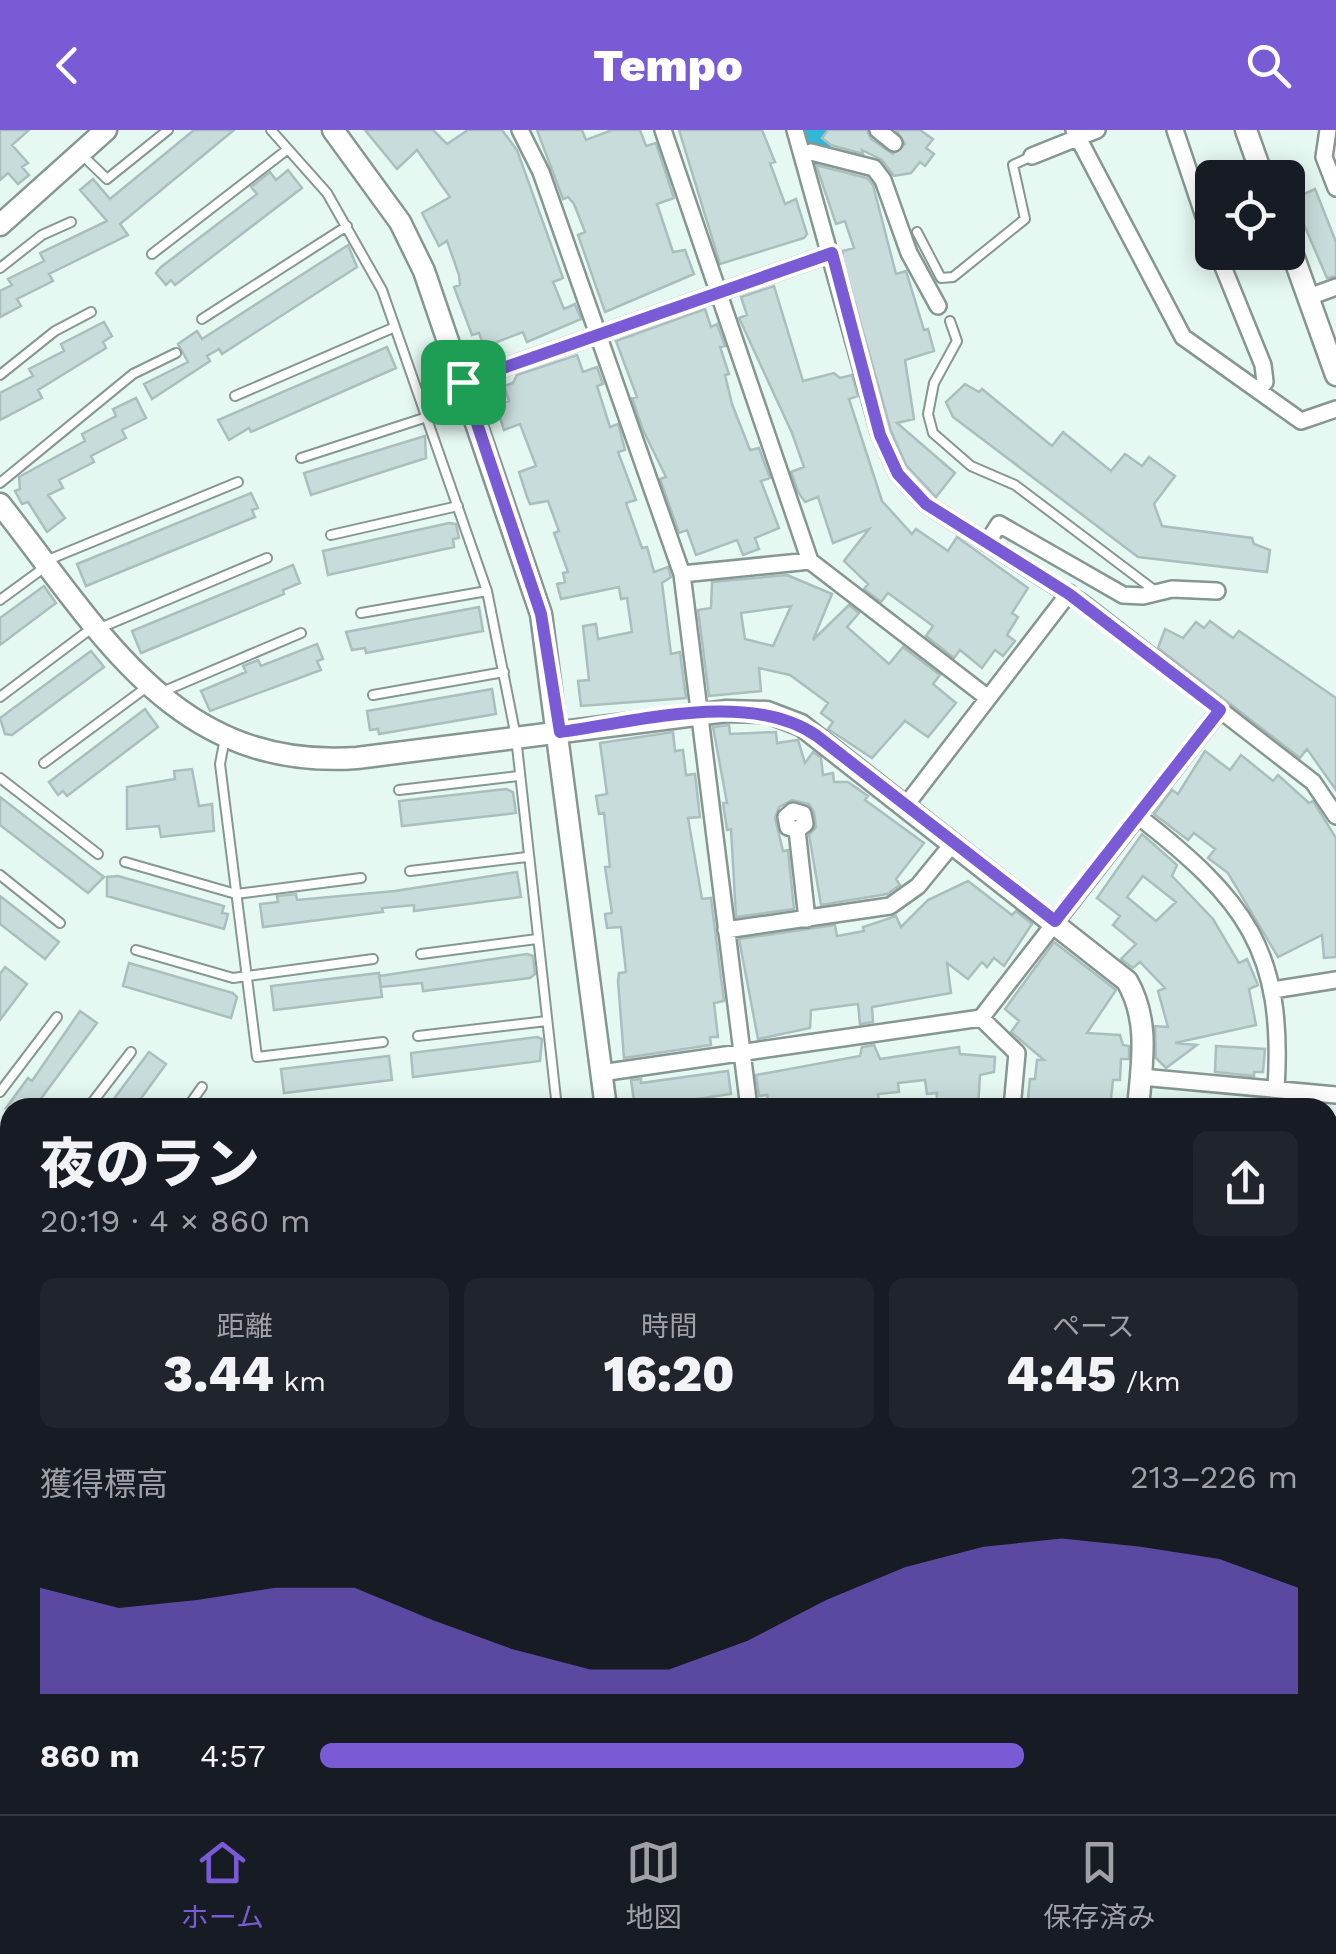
<!DOCTYPE html>
<html lang="ja">
<meta charset="utf-8">
<style>
:root{--surface:#171b24;--page:#20242c;--text:#f1f3f6;--muted:#9ea1a6;--line:#363941;--accent:#795bd5}
body{margin:0;font-family:"Work Sans","Noto Sans JP",sans-serif;background:var(--page);color:var(--text);height:100vh;display:flex;flex-direction:column;font-size:38px;white-space:nowrap}
*{box-sizing:border-box;margin:0}
p{font-size:32px;color:var(--muted)}
.icon{flex:none;width:55px;height:55px;fill:none;stroke:currentColor;stroke-width:2;stroke-linecap:round;stroke-linejoin:round}
.map{position:relative;flex:1;overflow:hidden}
.side{position:absolute;left:0px;top:968px;width:1338px;height:718px;display:flex;flex-direction:column;background:var(--surface);border-radius:30px 30px 0 0;box-shadow:0 5px 25px #0003}
.side>*{flex:none}
.tools{position:absolute;left:1195px;top:30px;display:grid;gap:20px}
.tools a{display:grid;place-items:center;width:110px;height:110px;border-radius:15px;background:var(--surface);box-shadow:0 5px 25px #0003;font-size:50px}
.pin{position:absolute;display:grid;place-items:center;width:85px;height:85px;color:#fff;margin:-42px;border-radius:20px;box-shadow:0 5px 15px #0006}
.round{display:grid;place-items:center;flex:none;width:105px;height:105px;border-radius:15px;background:var(--page)}
.summary{display:flex;align-items:center;justify-content:space-between;height:170px;padding:0 40px}
h1{font-size:55px;font-weight:800;line-height:75px}
.figures{display:grid;grid-template-columns:repeat(3,1fr);gap:15px;height:170px;padding:10px 40px}
.figures div{display:grid;align-content:center;border-radius:15px;background:var(--page);text-align:center}
.figures b{font-size:50px;font-weight:800}
.figures small{font-size:28px;font-weight:400}
.figures p{font-size:28px}
.chart{height:280px;padding:20px 40px}
.chart p{display:flex;justify-content:space-between}
.chart svg{width:100%;height:180px;margin-top:10px;fill:var(--accent);opacity:.7}
ul{padding:0 40px;list-style:none;font-size:32px}
li{display:grid;grid-template-columns:160px 120px 1fr;align-items:center;height:75px}
li i{height:25px;border-radius:12px;background:var(--accent)}
header{display:flex;justify-content:space-between;align-items:center;height:130px;padding:0 40px;background:var(--accent);color:#fff;font-size:45px;font-weight:800}
.dock{display:flex;justify-content:space-around;align-items:center;height:140px;border-top:2px solid var(--line);background:var(--surface);font-size:28px;color:var(--muted)}
.dock a{display:grid;justify-items:center;gap:5px}
.dock .current{color:var(--accent)}
.map>svg:first-child{display:block}
.lines{fill:none;stroke-linecap:round;stroke-linejoin:round}
.river{stroke:#32b6da;stroke-width:30}
.building{fill:#c9dcdc;stroke:#abbebe;stroke-width:2.5;fill-rule:evenodd}
.lane-casing{stroke:#869791;stroke-width:12}
.street-casing{stroke:#869791;stroke-width:20}
.secondary-casing{stroke:#869791;stroke-width:25}
.lane{stroke:#fff;stroke-width:8}
.street{stroke:#fff;stroke-width:15}
.secondary{stroke:#fff;stroke-width:20}
.route-casing{stroke:#fff;stroke-width:20}
.route{stroke:#795bd5;stroke-width:12}
</style>
<header><svg class="icon" aria-label="back" viewBox="0 0 24 24"><path d="M15 5l-7 7 7 7"/></svg>Tempo<svg class="icon" aria-label="search" viewBox="0 0 24 24"><circle cx="10" cy="10" r="6"/><path d="M15 15l6 6"/></svg></header>
<div class="map">
<svg width="1336" height="1684" viewBox="0 0 1336 1684">
<rect width="100%" height="100%" fill="#e5f8f2"/>
<g class="lines">
<path class="river" d="M811 0 816 13"/>
</g>
<path class="building" d="M0 0H29L12 15 28 33 22 37 29 45 18 54 8 43 0 50Z
M194 0H234L120 94 128 105 49 144 53 151 17 169 21 176 0 187V161L12 155 8 149 44 131 40 123 107 91 80 60 93 49 110 69Z
M365 0H433L447 14 468 0H502L517 20 563 148 553 152 564 179 575 174 581 189 527 212 523 202 484 217 479 203 472 205 454 157 460 155 459 145 447 111 439 116 422 83 450 67 417 20 397 39Z
M537 0H582L586 10 612 0H640L646 16 656 13 674 68 657 74 673 122 685 120 694 144 605 182 578 105 585 102 574 74 568 67 563 69Z
M679 0H762L775 32 770 33 785 74 796 69 807 104 804 108 720 134Z
M828 0H867L871 9 893 24 905 14 896 0H920L933 9 926 18 934 24 925 36 920 32 911 43 894 46 882 30 862 20 863 24 831 15 822 8Z
M816 35 867 48 873 55 896 144 906 141 924 200 928 199 934 221 905 230 914 289 897 293 955 343 936 367 906 335 891 301 842 127 843 121 854 118 845 91 836 94Z
M288 40 302 58 175 155 171 150 166 155 156 143 161 137 257 64 251 57 270 42 276 50Z
M1315 59 1336 112V146L1327 148 1293 69Z
M348 115 357 137 222 224 219 219 207 226 210 231 152 269 144 254 188 232 178 214 197 201 202 209Z
M774 156 803 251 834 243 840 248 852 245 858 266 849 269 882 371 912 404 916 399 948 421 957 407 1028 458 1012 483 1018 487 1007 505 1015 511 1003 526 995 520 982 538 960 520 954 528 926 506 933 496 888 463 881 472 864 459 868 454 844 431 869 399 833 413 818 367 805 372 798 362 791 342 804 337 792 303 739 188 747 185 741 167Z
M705 179 711 197 717 194 725 216 720 217 729 244 725 245 732 274 750 320 759 318 770 348 761 351 779 398 755 408 759 419 743 425 737 410 696 425 687 400 679 403 660 349 666 347 643 300 632 268 637 267 616 211Z
M104 192 112 206 103 212 106 218 38 260 42 268 0 290V263L33 246 29 239 64 221 61 214Z
M387 217 396 238 251 302 249 298 229 310 218 290Z
M577 225 583 242 597 237 603 254 597 256 610 297 618 294 622 308 625 320 618 322 636 370 626 373 642 418 647 417 654 442 668 437 671 447 662 453 671 524 680 522 686 568 581 576 578 551 589 550 583 496 596 494 598 509 632 502 627 468 621 469 619 457 561 469 557 454 565 452 563 443 568 442 554 403 559 401 548 371 530 374 527 367 519 342 536 336 520 294 504 300 496 275 509 271 504 256 513 253 517 245Z
M965 254 979 262 982 259 1052 316 1063 302 1111 341 1125 324 1142 336 1149 327 1175 346 1154 374 1162 396 1252 408 1254 414 1270 420 1267 442 1138 427 953 287 946 272Z
M136 268 146 288 122 300 126 308 91 326 94 332 59 350 63 358 48 365 65 388 47 402 28 372 22 374 15 361 20 359 19 347 85 311 82 304 116 286 113 279Z
M425 306 426 328 311 365 304 343Z
M251 363 258 378 252 380 255 387 86 456 77 434Z
M449 393 456 394 459 408 453 409 454 417 328 445 323 421Z
M293 435 300 453 283 460 284 464 141 523 132 501Z
M787 445 832 464 813 510 849 475 859 483 847 497 889 534 903 517 940 545 933 554 956 573 928 607 905 591 872 628 828 599 833 592 821 583 828 573 790 545 759 538 761 561 709 566 698 480 711 478 712 452ZM791 476 773 516 745 509 741 483Z
M44 456 56 473 0 515V488Z
M479 477 483 501 366 523 365 518 352 520 346 502Z
M1210 491 1233 508 1239 501 1336 568V660L1307 619 1300 628 1158 518 1165 499 1183 508 1196 492 1204 498Z
M317 514 323 529 317 531 321 540 210 581 201 561 246 542 243 536 258 530 261 536Z
M91 521 104 537 12 605 5 604 0 588Z
M492 559 496 584 379 604 378 599 370 600 367 581Z
M145 579 158 597 67 666 63 661 58 665 49 652Z
M729 595 730 604 776 602 777 613 798 610 805 633 813 622 821 628 823 645 833 643 834 652H848L868 666 865 670 924 713 896 749 900 755 887 764 821 775 809 705 816 697 814 682 809 674 792 670 779 677 775 688 783 721 788 720 794 779 736 787 731 699 727 700 723 673H727L713 597Z
M673 602 675 621 683 620 686 645 695 644 700 687 688 688 702 769 711 768 724 871 714 873 718 907H710L711 915 624 928 618 851 619 843 626 842 621 797 607 798 605 784 612 783 605 737H610L604 683 599 684 596 666 607 664 600 613Z
M1205 621 1230 640 1241 625 1273 651 1278 645 1309 673 1313 671 1336 708V827L1324 828 1322 805 1278 827 1228 743 1208 728 1215 719 1194 703 1188 710 1154 684 1172 660 1178 664Z
M192 639 199 676 212 674 214 701 161 707 159 696 127 699V657L175 649 174 641Z
M506 659 513 662 516 683 402 696 399 671Z
M0 667 88 735 104 747 88 763 0 695Z
M1142 704 1177 735 1172 746 1213 789 1239 833 1247 829 1258 855 1249 859 1256 895 1175 913 1197 915 1166 938 1156 928 1155 896 1168 897 1158 861 1165 858 1140 832 1133 838 1121 829 1136 814 1113 795 1120 786 1097 768ZM1143 746 1176 772 1156 791 1127 767Z
M517 742 521 767 414 781V775L382 778 383 782 263 797 260 774 278 772 277 766 296 764 297 770 395 761Z
M118 746 224 776 222 783 228 784 224 799 107 766V747Z
M968 751 1012 785 1016 781 1032 794 1004 836 994 828 987 837 982 832 968 849 947 833 951 863 872 877 873 892 860 894 858 874 811 880 810 898 758 909 739 809 835 795 837 806 864 801 863 797 896 786 901 797 928 770Z
M0 766 59 812 45 829 0 794Z
M1054 812 1116 860 1087 903 1120 905 1123 915 1129 916V929H1121L1120 950H1113L1110 978H1027L1030 949H1035L1037 930H1044L1011 902 1019 891 1005 879Z
M527 824 533 826 535 844 530 848 423 861 422 853 381 857 379 846Z
M129 833 233 863 237 867 231 888 123 856Z
M5 837 27 854 0 890V844Z
M379 843 382 867 274 880 271 856Z
M80 881 97 893 34 978H6L28 948 32 951Z
M537 907 542 909 540 931 413 947 411 923Z
M874 915 880 929 959 917 960 924 995 927 994 942 980 945 978 978H936L937 963 927 964 925 950 898 953 899 962 878 964 880 978H833V974L770 978 767 965 759 966 756 945 860 926 862 917Z
M1216 916 1265 919 1263 942H1254V946L1215 942Z
M149 922 166 934 134 978H107Z
M389 926 392 950 284 963 281 939Z
M728 941 731 964 635 978 631 950 641 949V953Z"/>
<g class="lines">
<g class="lane-casing">
<path id="lane" d="M271 0 327 63 382 160 487 461 516 607 557 978
M80 23 107 49 168 0
M917 102 941 148 953 147 1025 89 1013 35 1032 26
M152 124 288 19
M0 138 42 105 71 92
M202 189 347 96
M950 191 957 211 934 253 928 284 933 303 971 336 1015 355 1158 463
M0 245 55 201 91 182
M235 266 395 197
M301 328 427 287
M0 353 133 244 176 223
M331 405 458 376
M48 430 238 352
M0 470 45 437
M361 483 487 461
M100 498 267 428
M162 562 301 503
M373 565 504 542
M0 567 92 498
M225 608 220 634 257 927 383 912
M44 633 147 557
M0 648 98 724
M399 660 518 646
M125 732 236 764 361 748
M410 741 527 727
M0 745 60 793
M136 820 233 848 373 829
M421 824 537 809
M418 906 547 891
M0 962 57 887
M88 978 131 922
M187 978 202 957
M533 978 557 975
M0 1047 10 1052"/>
</g>
<g class="street-casing">
<path id="street" d="M520 0 541 42 682 444 749 978
M663 0 810 431
M795 0 880 305 898 344 926 374 1081 472 1313 652 1336 686
M878 0 894 13
M1074 0 1183 207 1301 291 1336 279
M1175 0 1212 110
M1328 0 1324 27 1336 58
M803 26 811 22 874 38 883 50 909 123 938 176
M1032 26 1097 0
M1240 48 1260 40
M1217 122 1263 235 1265 252 1258 260
M1309 167 1336 157
M463 252 832 123
M987 413 999 394 1123 465 1143 466 1172 459 1217 461
M682 444 810 431 988 568
M906 675 1069 463
M793 681 803 684 805 694 797 700 788 697 786 687Z
M1138 686C1244 769 1285 819 1276 959
M797 700 807 789
M726 800 890 776 918 756 954 712
M1273 860 1336 850
M981 888 1017 923 1012 978
M601 943 981 888 1220 580
M1141 947 1336 965
M1328 1093 1336 1094
M0 1318 10 1328
M0 1432 10 1442
M1328 1519 1336 1499
M0 1541 10 1552
M1328 1599 1336 1602
M0 1640 10 1652
M1328 1657 1336 1636
M29 1675 37 1684
M295 1675 301 1684
M482 1675 487 1684
M1062 1675 1072 1684
M385 1684 401 1675
M653 1684 661 1675
M805 1684 811 1675
M1105 1684 1110 1675
M1316 1684 1320 1675"/>
</g>
<g class="secondary-casing">
<path id="secondary" d="M333 0 400 92 424 141 541 484 606 978
M1246 0 1263 48
M0 95 106 0
M1288 111 1336 245
M0 374C100 500 174 641 357 628L727 581 767 582 801 595 1127 851C1150 891 1142 933 1138 978
M0 1094 10 1099
M1328 1240 1336 1241
M842 1675 855 1684
M956 1684 962 1675"/>
</g>
<use href="#lane" class="lane"/>
<use href="#street" class="street"/>
<use href="#secondary" class="secondary"/>
</g>
<g class="lines">
<g class="route-casing">
<path id="route" d="M832 123 880 305 898 344 926 374 1069 464 1220 580 1055 791 817 606C749 559 638 592 560 602L541 484 463 252Z"/>
</g>
<use href="#route" class="route"/>
</g>
</svg>
<div class="tools">
<a><svg class="icon" aria-label="locate" viewBox="0 0 24 24"><circle cx="12" cy="12" r="6"/><path d="M12 2v4M12 18v4M2 12h4M18 12h4"/></svg></a>
</div>
<div class="pin" style="left:463px;top:252px;background:#1e9e55"><svg class="icon" aria-label="arrive" viewBox="0 0 24 24"><path d="M6 21V4h12l-3 4 3 4H6"/></svg></div>
<section class="side">
<div class="summary"><div><h1>夜のラン</h1><p>20:19 · 4 × 860 m</p></div><a class="round"><svg class="icon" aria-label="share" viewBox="0 0 24 24"><path d="M12 15V3M7 8l5-5 5 5M5 13v7h14v-7"/></svg></a></div>
<div class="figures">
<div><p>距離</p><b>3.44<small> km</small></b></div>
<div><p>時間</p><b>16:20</b></div>
<div><p>ペース</p><b>4:45<small> /km</small></b></div>
</div>
<div class="chart"><p><span>獲得標高</span>213–226 m</p>
<svg viewBox="0 0 160 44" preserveAspectRatio="none"><path d="M0 44V18L10 23L20 21L30 18L40 18L50 26L60 33L70 38L80 38L90 31L100 21L110 13L120 8L130 6L140 8L150 11L160 18V44z"/></svg>
</div>
<ul>
<li><b>860 m</b>4:57<i style="width:72%"></i></li>
</ul>
</section>
</div>
<nav class="dock">
<a class="current"><svg class="icon" aria-label="home" viewBox="0 0 24 24"><path d="M3 11l9-7 9 7M6 9v11h12V9"/></svg>ホーム</a>
<a><svg class="icon" aria-label="map" viewBox="0 0 24 24"><path d="M3 6l6-2 6 2 6-2v14l-6 2-6-2-6 2zM9 4v14M15 6v14"/></svg>地図</a>
<a><svg class="icon" aria-label="saved" viewBox="0 0 24 24"><path d="M7 4h10v16l-5-4-5 4z"/></svg>保存済み</a>
</nav>
